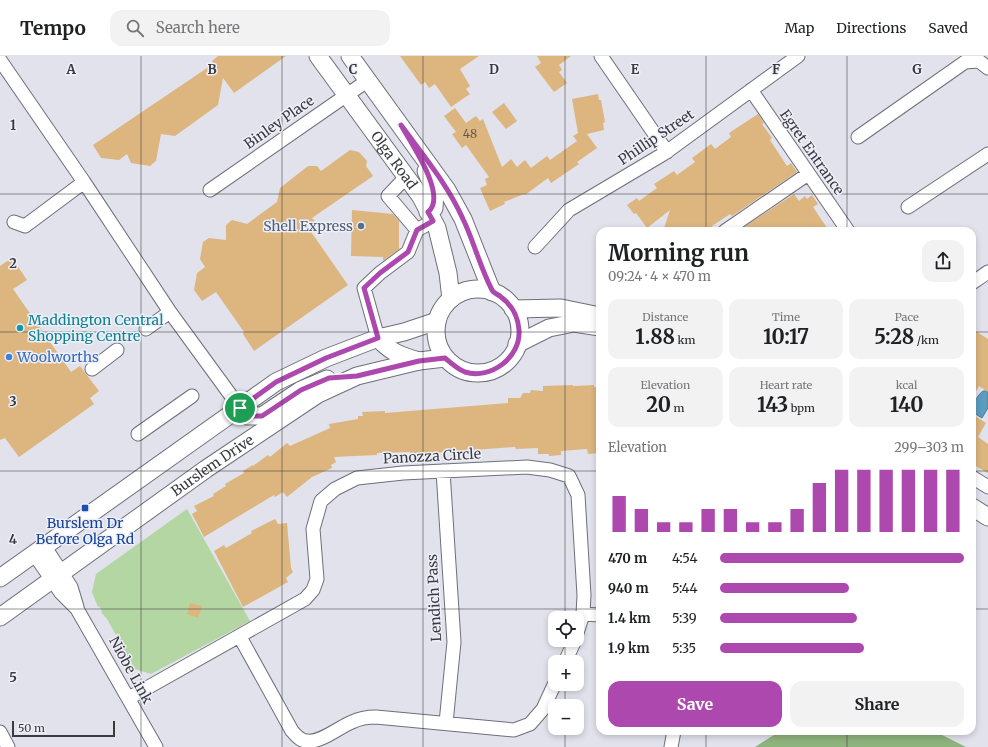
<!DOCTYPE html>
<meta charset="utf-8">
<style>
:root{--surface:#fff;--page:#f2f2f2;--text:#202124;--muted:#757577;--line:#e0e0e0;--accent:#ac48ae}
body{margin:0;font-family:Merriweather,serif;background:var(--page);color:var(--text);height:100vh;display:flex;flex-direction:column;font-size:15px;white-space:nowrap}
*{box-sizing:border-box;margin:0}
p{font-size:13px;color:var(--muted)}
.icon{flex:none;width:22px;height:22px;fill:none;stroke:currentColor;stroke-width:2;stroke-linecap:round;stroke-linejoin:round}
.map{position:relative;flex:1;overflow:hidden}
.drawer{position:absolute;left:596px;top:171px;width:380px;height:508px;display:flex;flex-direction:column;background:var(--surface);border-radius:12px;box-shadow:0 2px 6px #0003}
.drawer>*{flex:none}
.buttons{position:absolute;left:548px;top:555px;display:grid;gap:8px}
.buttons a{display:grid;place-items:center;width:36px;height:36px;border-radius:8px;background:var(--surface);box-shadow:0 2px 6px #0003;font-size:20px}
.scale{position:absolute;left:12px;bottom:10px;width:103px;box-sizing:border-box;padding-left:4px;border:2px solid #3a3b3f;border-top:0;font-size:11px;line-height:14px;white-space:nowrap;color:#3a3b3f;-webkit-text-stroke:3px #eeeff9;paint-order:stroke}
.pin{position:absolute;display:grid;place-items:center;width:34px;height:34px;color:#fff;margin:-17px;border:2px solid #fff;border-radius:50%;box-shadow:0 1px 4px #0007}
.round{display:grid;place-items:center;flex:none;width:42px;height:42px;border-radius:12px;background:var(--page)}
.summary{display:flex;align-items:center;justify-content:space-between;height:68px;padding:0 12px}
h1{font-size:22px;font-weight:700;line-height:30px}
.metrics{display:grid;grid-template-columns:repeat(3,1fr);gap:6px;height:68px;padding:4px 12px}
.metrics div{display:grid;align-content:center;border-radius:10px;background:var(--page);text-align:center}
.metrics b{font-size:20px;font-weight:700}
.metrics small{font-size:11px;font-weight:400}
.metrics p{font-size:11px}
.chart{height:112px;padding:8px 12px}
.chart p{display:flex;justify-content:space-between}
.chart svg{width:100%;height:72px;margin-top:4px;stroke:var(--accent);stroke-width:6}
.button{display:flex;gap:8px;margin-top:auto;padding:8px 12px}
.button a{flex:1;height:46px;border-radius:12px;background:var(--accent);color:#fff;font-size:16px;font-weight:700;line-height:46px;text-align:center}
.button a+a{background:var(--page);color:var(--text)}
ul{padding:0 12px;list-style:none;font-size:13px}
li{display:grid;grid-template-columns:64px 48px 1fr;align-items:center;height:30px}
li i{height:10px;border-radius:5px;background:var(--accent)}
header{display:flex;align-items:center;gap:24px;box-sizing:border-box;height:56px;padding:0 20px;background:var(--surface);border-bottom:1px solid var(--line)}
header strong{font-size:19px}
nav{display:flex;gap:22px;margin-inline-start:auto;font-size:14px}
.search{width:280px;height:36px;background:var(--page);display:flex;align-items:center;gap:10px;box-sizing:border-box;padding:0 14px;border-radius:12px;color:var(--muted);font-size:15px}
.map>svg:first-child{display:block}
.green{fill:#b3d6a2}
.forest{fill:#8fb37d}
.water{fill:#5b9cbf;stroke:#517f99}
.building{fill:#ddb57f}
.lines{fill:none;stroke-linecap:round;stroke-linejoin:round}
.minor-casing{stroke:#6e6f78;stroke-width:15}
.major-casing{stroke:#6e6f78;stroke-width:19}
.minor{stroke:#fff;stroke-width:13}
.major{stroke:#fff;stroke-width:17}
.route-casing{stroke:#fff;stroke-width:8}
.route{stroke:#ac48ae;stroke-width:5}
.grid{fill:none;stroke:#3a3b3f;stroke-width:1;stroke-opacity:0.55}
.service-dot{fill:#5c6f8a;stroke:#eeeff9;stroke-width:1.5}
.culture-dot{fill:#0f9aa8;stroke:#eeeff9;stroke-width:1.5}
.shop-dot{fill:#3f7fe0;stroke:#eeeff9;stroke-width:1.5}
.transit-dot{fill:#1a4fb4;stroke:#eeeff9;stroke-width:1.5}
.labels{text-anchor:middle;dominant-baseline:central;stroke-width:3;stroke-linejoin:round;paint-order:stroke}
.number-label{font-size:12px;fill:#635a4f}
.street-label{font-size:14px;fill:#3a3b3f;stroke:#eeeff9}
.service-label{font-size:14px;fill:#4e5e75;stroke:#eeeff9;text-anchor:end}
.culture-label{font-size:14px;fill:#0d838f;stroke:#eeeff9;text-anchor:start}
.shop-label{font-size:14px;fill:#366cbe;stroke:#eeeff9;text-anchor:start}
.transit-label{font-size:14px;fill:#164399;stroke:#eeeff9}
.grid-label{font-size:13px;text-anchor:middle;font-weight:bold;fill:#3a3b3f;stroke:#eeeff9;stroke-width:3;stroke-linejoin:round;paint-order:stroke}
</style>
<header>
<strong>Tempo</strong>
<div class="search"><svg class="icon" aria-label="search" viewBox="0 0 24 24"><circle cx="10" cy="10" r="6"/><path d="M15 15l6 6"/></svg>Search here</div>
<nav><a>Map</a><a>Directions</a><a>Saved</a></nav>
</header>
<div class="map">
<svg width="988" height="691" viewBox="0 0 988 691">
<rect width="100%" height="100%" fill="#e1e2ec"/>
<path class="green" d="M187 453 250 565 151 618 135 613 107 563 101 556 102 555 99 550 98 551 92 536 96 518Z"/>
<path class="forest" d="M780 675H934L966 691H755Z"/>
<path class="water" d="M983 335H988V352L982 362 972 356C974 349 975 341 983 335Z"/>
<path class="building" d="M218 0H286L234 37 223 22 218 49 175 80 161 78 156 105 150 110 131 107 127 98 119 104 101 102 93 89 213 8 212 5Z
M400 0H479L460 13 470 30 466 33 470 38 451 51 435 28 429 32 425 26 421 29Z
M537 0H571L559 9 562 14 559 16 567 27 554 36 535 11 541 7Z
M598 38 599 44H601L605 66 603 67 604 74 587 78 597 92 577 106 579 108 551 127 548 122 525 139 524 138 504 146 505 148 490 155 480 132 487 129 485 123 489 121 466 89 462 92 452 78 456 76 444 60 455 52 466 67 476 60 480 65 483 63 502 111 511 103 517 111 525 104 531 112 547 100 550 104 577 85 573 80 578 77 572 43Z
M504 47 517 65 506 73 492 56Z
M758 58 764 67 762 68 772 82 770 84 787 110 791 107 797 116 732 160 730 158 712 170 715 175H663L670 154 647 172 636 157 634 158 627 149 637 142 639 145 657 132 654 128 674 115 677 119 695 106 692 102 711 88 715 93 731 81 729 77Z
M350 94 359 96 367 105 366 110 373 120 312 162 315 165 307 170 348 229 254 295 243 278 244 276 216 236 202 245 194 234 197 217 205 211 200 203 203 186 209 182 226 184V169L232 164 247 168 277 146 280 132 308 110H317L321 115Z
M794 138 799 145 805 140 807 143 812 139 818 148 813 151 829 175H742L741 173Z
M352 154 393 158 399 165V193L383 205V201L351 200Z
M12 202 27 224 13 233 71 316 80 310 99 335 90 342 94 348 19 401 5 382 0 384V210Z
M972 273 988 283V336L979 330 972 342Z
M573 329V330L594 329V331H600V397L588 398 587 393 561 395V399L549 400V398H538V392L516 393 515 391H513L420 398 410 397V396L377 397V399L334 401 336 406 331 409 332 412 312 421 287 441 283 436 275 441 274 439 204 481 192 458 197 455 194 450 214 440 213 438 226 430 225 428 244 417 243 415 253 409V410L268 399 270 401 287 387 290 390 330 372 329 368 358 363V360H363L362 356 385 355V357L508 347V342H520L523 337H530L531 334 543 335V330Z
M972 358 986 367 978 381 988 388V417L972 408Z
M275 463 278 468 287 467 291 512 293 516 286 522 288 526 243 551 214 495 224 489 226 492 252 477 251 475Z
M190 547 202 550 198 562 187 558Z"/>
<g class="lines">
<g class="minor-casing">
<path id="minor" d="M601 0 667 96
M0 4 84 126 25 170 14 166
M751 34 848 175
M858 81 965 6 979 5 988 12
M406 121 388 140 417 174
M84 126 170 256 146 273
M210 134 367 25
M908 151 988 98
M725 175 808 118
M535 191 569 154 665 97 798 0
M972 227 988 216
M170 256 240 352
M378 282 364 232 380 217 408 196 417 174 433 165
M92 313 117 294
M138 378 192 340
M443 415 454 586 446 667
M972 421 988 431
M45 491 71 531 77 551
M34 498 61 537 77 553 156 691
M583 558 600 559
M240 581 292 675C297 680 300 685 307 685 321 687 339 671 352 666 360 662 368 661 376 661L514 674 530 668 543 653 555 627
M565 606 575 584
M129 642 305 543 313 534 317 523 313 473 321 445 335 433 357 422 403 417 527 411 550 414 569 420 578 439 584 539 583 558 577 577
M0 676 8 691
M671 691 674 675"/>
</g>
<g class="major-casing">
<g id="major">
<path id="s1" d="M318 0 421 141 437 172 448 217 451 243"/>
<path d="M350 0 447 134 463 163 492 236"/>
<path d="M426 115 435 135 434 152 428 156"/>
<circle cx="478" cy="275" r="42"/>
<path d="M513 253 561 252 600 260"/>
<path d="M378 282C390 296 401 300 419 305"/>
<path d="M517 288 549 272 574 267 600 271"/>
<path d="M240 352 247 360H262L301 334 327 323"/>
<path d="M972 451 988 461"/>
<path d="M0 522 276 326 326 302 378 282 404 276 437 265"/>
<path id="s2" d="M0 561 206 413 318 338 357 320 419 305 445 302"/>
</g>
</g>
<use href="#minor" class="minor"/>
<use href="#major" class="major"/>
</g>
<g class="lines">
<g class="route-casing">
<path id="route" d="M401 69C423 99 448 129 463 163 474 186 480 211 492 234 493 237 498 238 501 241 512 249 518 261 519 274 521 301 491 324 465 316 457 313 452 308 445 302L419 305 357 320 329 322 301 334 262 360H247L240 352 276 326 326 302 378 282 364 232 380 217 408 196 417 174 433 165 428 156C448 140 411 87 401 69Z"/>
</g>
<use href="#route" class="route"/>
</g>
<path class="grid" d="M141 0V691M282 0V691M423 0V691M565 0V562M706 0V175M847 0V175M0 138H988M0 276H600M972 276H988M0 415H600M972 415H988M0 553H600M972 553H988M565 584V606M565 628V650M565 672V691M706 675V691M847 675V691"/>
<circle class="service-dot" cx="361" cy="170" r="4"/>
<circle class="culture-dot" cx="20" cy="272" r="4"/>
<circle class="shop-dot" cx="9" cy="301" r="4"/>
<rect class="transit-dot" x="81" y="448" width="8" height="8" rx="2"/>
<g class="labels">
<g class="number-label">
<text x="470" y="77">48</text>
</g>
<g class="street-label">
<text transform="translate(279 66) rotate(-35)">Binley Place</text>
<text transform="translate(656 81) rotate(-34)">Phillip Street</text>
<text transform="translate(812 96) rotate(55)">Egret Entrance</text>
<text stroke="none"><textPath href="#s1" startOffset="129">Olga Road</textPath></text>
<text transform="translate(432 400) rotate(-3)">Panozza Circle</text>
<text stroke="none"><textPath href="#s2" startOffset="261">Burslem Drive</textPath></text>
<text transform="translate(434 542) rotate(-93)">Lendich Pass</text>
<text transform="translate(131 614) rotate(61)">Niobe Link</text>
</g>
<g class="service-label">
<text x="353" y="170">Shell Express</text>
</g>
<g class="culture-label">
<text x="28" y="264">Maddington Central<tspan x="28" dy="16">Shopping Centre</tspan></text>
</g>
<g class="shop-label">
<text x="17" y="301">Woolworths</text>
</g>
<g class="transit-label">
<text x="85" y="467">Burslem Dr<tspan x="85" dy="16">Before Olga Rd</tspan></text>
</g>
</g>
<g class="grid-label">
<text x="71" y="18">A</text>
<text x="212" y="18">B</text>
<text x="353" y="18">C</text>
<text x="494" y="18">D</text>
<text x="635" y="18">E</text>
<text x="776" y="18">F</text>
<text x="917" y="18">G</text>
<text x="13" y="74">1</text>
<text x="13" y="212">2</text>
<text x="13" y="350">3</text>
<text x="13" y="488">4</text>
<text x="13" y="626">5</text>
</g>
</svg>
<div class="buttons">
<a><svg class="icon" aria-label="locate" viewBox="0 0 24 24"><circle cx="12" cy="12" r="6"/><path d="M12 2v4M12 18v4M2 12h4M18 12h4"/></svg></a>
<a>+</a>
<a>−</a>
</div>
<div class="scale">50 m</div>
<div class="pin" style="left:240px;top:352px;background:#1e9e55"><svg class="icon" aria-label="arrive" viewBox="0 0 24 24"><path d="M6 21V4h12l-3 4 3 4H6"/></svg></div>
<section class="drawer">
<div class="summary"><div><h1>Morning run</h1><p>09:24 · 4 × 470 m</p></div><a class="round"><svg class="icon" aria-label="share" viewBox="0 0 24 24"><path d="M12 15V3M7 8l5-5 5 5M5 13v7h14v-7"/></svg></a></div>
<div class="metrics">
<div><p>Distance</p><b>1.88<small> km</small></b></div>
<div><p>Time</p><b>10:17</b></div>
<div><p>Pace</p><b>5:28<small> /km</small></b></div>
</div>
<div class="metrics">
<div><p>Elevation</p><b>20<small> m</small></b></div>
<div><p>Heart rate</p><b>143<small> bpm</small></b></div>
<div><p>kcal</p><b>140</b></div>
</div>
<div class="chart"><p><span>Elevation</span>299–303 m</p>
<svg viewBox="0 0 160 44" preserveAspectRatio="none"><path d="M5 44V22M15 44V30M25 44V38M35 44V38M45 44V30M55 44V30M65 44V38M75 44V38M85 44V30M95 44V14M105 44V6M115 44V6M125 44V6M135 44V6M145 44V6M155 44V6"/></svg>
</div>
<ul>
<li><b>470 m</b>4:54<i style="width:100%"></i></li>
<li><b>940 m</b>5:44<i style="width:53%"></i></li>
<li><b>1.4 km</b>5:39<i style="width:56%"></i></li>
<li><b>1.9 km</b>5:35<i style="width:59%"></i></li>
</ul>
<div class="button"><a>Save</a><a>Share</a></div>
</section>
</div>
